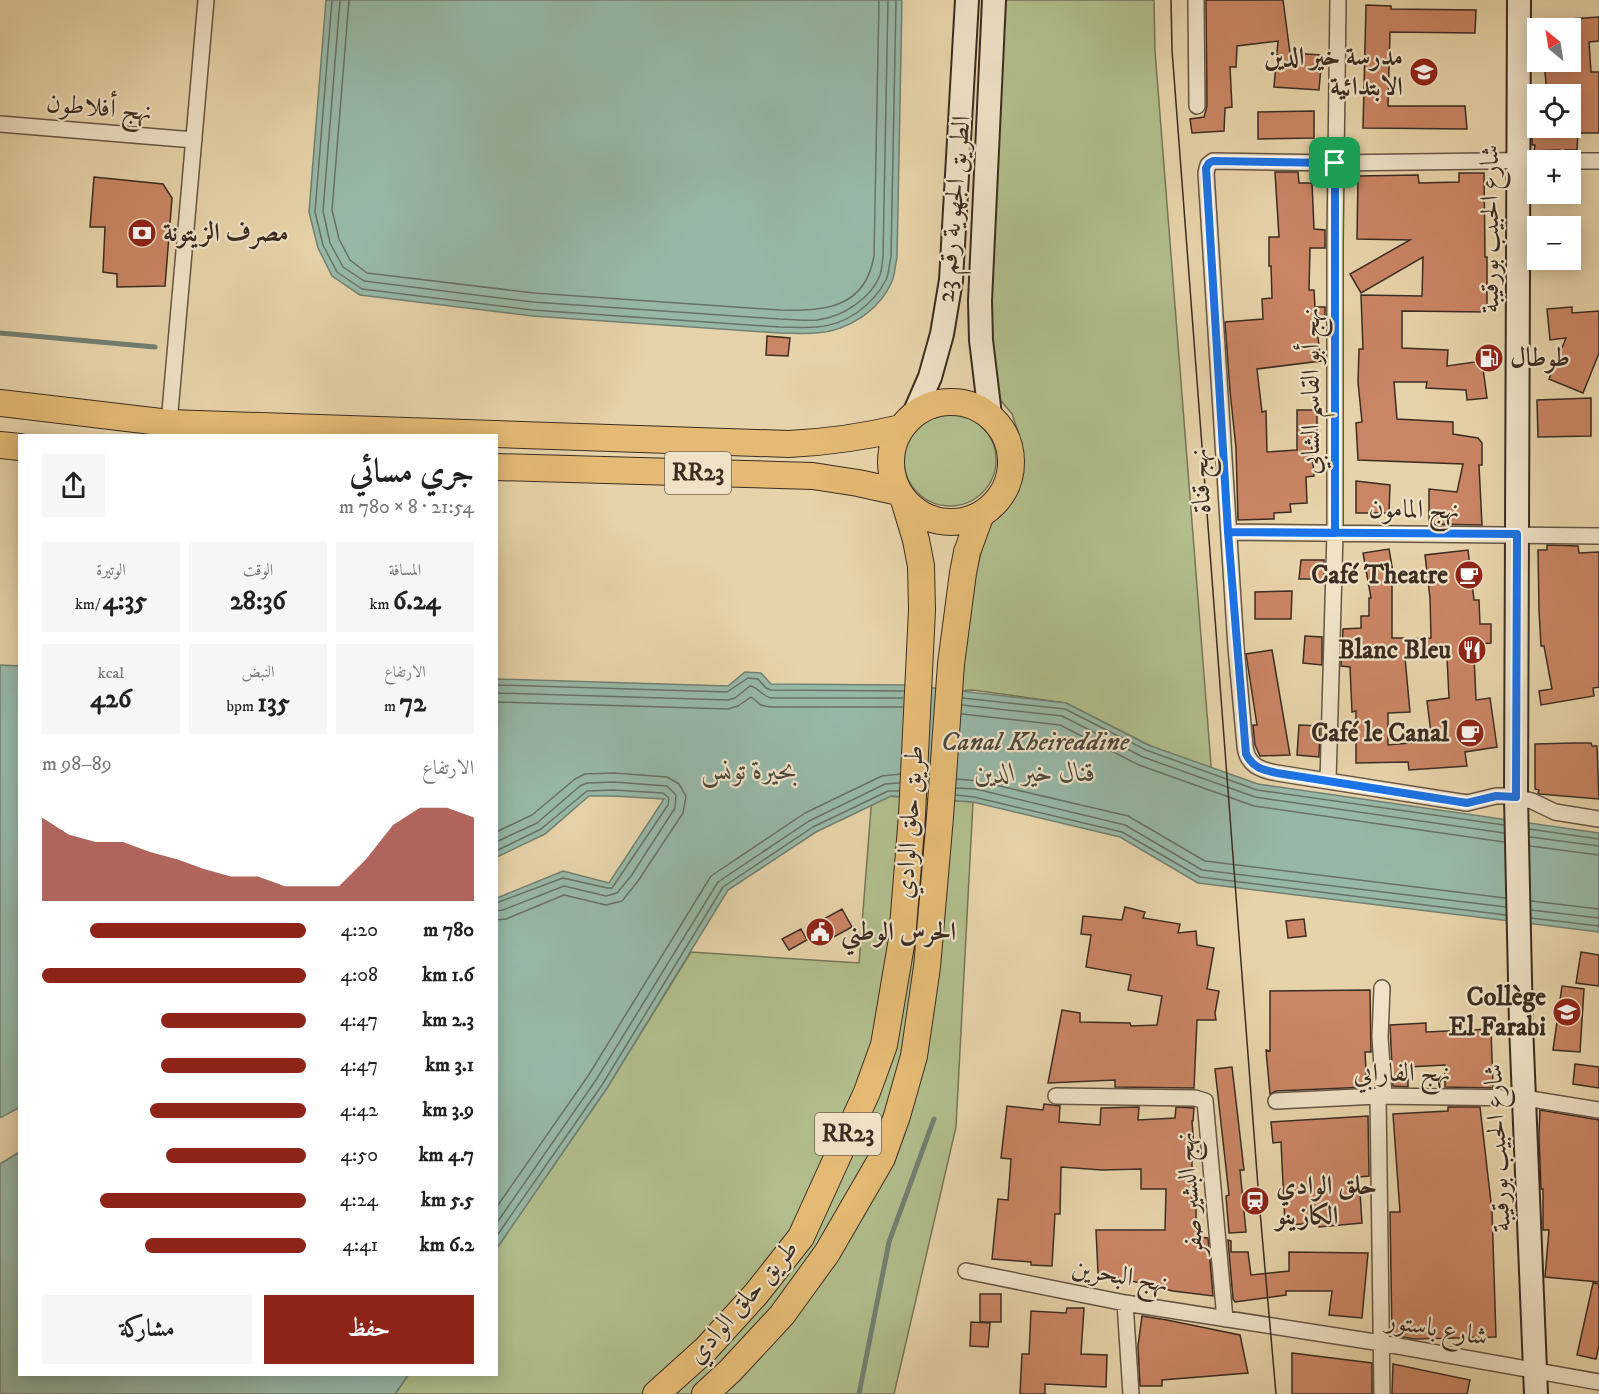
<!DOCTYPE html>
<html lang="ar">
<meta charset="utf-8">
<style>
:root{--surface:#fff;--page:#f6f6f6;--text:#222;--muted:#767676;--accent:#8f2418}
body{margin:0;font-family:"IM FELL DW Pica",Amiri,serif;background:var(--page);color:var(--text);direction:rtl;height:100vh;display:flex;flex-direction:column;font-size:22px;white-space:nowrap}
*{box-sizing:border-box;margin:0}
p{font-size:20px;color:var(--muted)}
.icon{flex:none;width:33px;height:33px;fill:none;stroke:currentColor;stroke-width:2;stroke-linecap:round;stroke-linejoin:round}
.map{position:relative;flex:1;overflow:hidden;direction:ltr}
.sheet{position:absolute;left:18px;top:434px;width:480px;height:942px;display:flex;flex-direction:column;background:var(--surface);border-radius:0px;box-shadow:0 3px 15px #0003;direction:rtl}
.sheet>*{flex:none}
.needle{width:39px;rotate:330deg}
.controls{position:absolute;left:1527px;top:18px;display:grid;gap:12px}
.controls a{display:grid;place-items:center;width:54px;height:54px;border-radius:0px;background:var(--surface);box-shadow:0 3px 15px #0003;font-size:30px}
.pin{position:absolute;display:grid;place-items:center;width:51px;height:51px;color:#fff;margin:-26px;border-radius:12px;box-shadow:0 3px 9px #0006}
.round{display:grid;place-items:center;flex:none;width:63px;height:63px;border-radius:0px;background:var(--page)}
.overview{display:flex;align-items:center;justify-content:space-between;height:102px;padding:0 24px}
h1{font-size:33px;font-weight:700;line-height:45px}
.metrics{display:grid;grid-template-columns:repeat(3,1fr);gap:9px;height:102px;padding:6px 24px}
.metrics div{display:grid;align-content:center;border-radius:0px;background:var(--page);text-align:center}
.metrics b{font-size:26px;font-weight:700}
.metrics small{font-size:16px;font-weight:400}
.metrics p{font-size:16px}
.chart{height:168px;padding:12px 24px}
.chart p{display:flex;justify-content:space-between}
.chart svg{width:100%;height:108px;margin-top:6px;fill:var(--accent);opacity:.7}
.cta{display:flex;gap:12px;margin-top:auto;padding:12px 24px}
.cta a{flex:1;height:69px;border-radius:0px;background:var(--accent);color:#fff;font-size:24px;font-weight:700;line-height:69px;text-align:center}
.cta a+a{background:var(--page);color:var(--text)}
ul{padding:0 24px;list-style:none;font-size:20px}
li{display:grid;grid-template-columns:96px 72px 1fr;align-items:center;height:45px}
li i{height:15px;border-radius:8px;background:var(--accent)}
.map>svg:first-child{display:block}
.green{fill:#b1be8c;stroke:#767657;stroke-width:1.5}
.water{fill:#97b8a7;stroke:#728072;stroke-width:1.5}
.lines{fill:none;stroke-linecap:round;stroke-linejoin:round}
.shore{stroke:#697264;stroke-width:1.5}
.stream{stroke:#728072;stroke-width:5}
.building{fill:#ca8564;stroke:#3b2d22;stroke-width:1.5;fill-rule:evenodd}
.minor-casing{stroke:#665644;stroke-width:18}
.secondary-casing{stroke:#3b2d22;stroke-width:26}
.trunk-casing{stroke:#3b2d22;stroke-width:28}
.minor{stroke:#efe2c7;stroke-width:15}
.secondary{stroke:#efe2c7;stroke-width:22}
.trunk{stroke:#e4ba74;stroke-width:26}
.tram{stroke:#3b2d22;stroke-width:1.5}
.route-casing{stroke:#fff;stroke-width:12}
.route{stroke:#1a73e8;stroke-width:8}
.labels{text-anchor:middle;dominant-baseline:central;stroke-width:4.5;stroke-linejoin:round;paint-order:stroke}
.shield{fill:#efe2c7;stroke:#716354;stroke-width:1.5}
.shield-label{font-size:24px;font-weight:bold;fill:#3b2d22}
.poi-label{font-size:26px;font-weight:bold;fill:#3b2d22;stroke:#efe2c7;text-anchor:end}
.street-label{font-size:26px;fill:#3b2d22;stroke:#efe2c7}
.water-label{font-size:27px;font-style:italic;fill:#4d493d;stroke:#efe2c7}
</style>
<div class="map">
<svg width="1599" height="1394" viewBox="0 0 1599 1394">
<rect width="100%" height="100%" fill="#e7d3a9"/>
<filter id="stains"><feTurbulence type="fractalNoise" baseFrequency=".00333" numOctaves="4"/><feColorMatrix values="0 0 0 0 .2 0 0 0 0 .09 0 0 0 0 .02 0 0 0 .5 -.17"/></filter>
<radialGradient id="worn" r=".72"><stop offset=".6" stop-color="#630" stop-opacity="0"/><stop offset="1" stop-color="#630" stop-opacity=".3"/></radialGradient>
<path class="green" d="M1006 0H1154L1155 51 1212 777 1066 703 973 690 957 691 963 625 989 520 1004 508 1018 485 1021 460 1018 431 1012 414 997 396 984 332 991 257Z
M904 460a46 46 0 1 1 92 0a46 46 0 1 1-92 0Z
M872 795 973 802 956 1127 894 1394H395L409 1374H496L497 1248 607 1088 691 952 859 963Z"/>
<path class="water" d="M326 0H902L897 258C895 265 895 275 892 281 880 310 848 331 817 333 805 334 792 333 779 333L532 316 360 295 332 276 318 248 309 212Z
M0 665 20 666V1107L0 1118Z
M745 672 761 673 771 684 907 685 1066 703 1148 745 1258 784 1599 833V932L1198 883 1120 837 973 802 891 796 816 832 728 890 607 1088 497 1248V898L563 871 609 883 664 799 613 796H589L545 834 497 857V679L728 686Z
M19 1152 20 1374H409L395 1394H0V1164Z"/>
<g class="lines">
<path class="shore" d="M332 0 315 212 323 245 337 272 362 289 532 310 779 327C792 327 805 328 817 327 846 325 872 306 886 280 889 274 889 265 891 257L896 0
M340 0 323 211 330 243 343 267 364 281 533 302 779 319C792 319 805 321 817 320 842 317 871 299 880 275 882 270 882 262 883 257L888 0
M349 0 332 210 339 239 350 260 367 273 534 293 780 310C824 311 865 309 874 256L879 0
M496 685 727 692 748 678 758 679 766 688 771 690 904 691
M496 693 728 700 735 698 750 686C758 687 762 696 771 698H903
M963 698 1065 709 1146 750 1257 790 1504 825
M496 702 728 709 738 706 751 697 761 705 770 707H903
M962 705 1062 716 1143 757 1255 797 1504 833
M962 714 1060 725 1139 765 1254 806 1504 842
M957 779 978 781 1128 816 1205 861 1505 898
M956 788 976 789 1125 825 1202 870 1506 907
M956 795 974 797 1122 832 1200 877 1506 915
M1529 829 1599 839
M496 832 532 815 575 779 585 774 614 773 667 777 679 784 686 796 683 813 638 881 622 901 606 905 564 895 506 919 496 920
M1530 837 1599 846
M496 842 537 823 580 786 587 783 614 782 667 786 676 795 675 808 631 876 617 893 606 896 564 886 503 910 496 911
M1530 846 1599 855
M496 851 541 829 587 791 613 790 663 793 669 798 668 805 612 888H607L563 878 496 903
M1531 901 1599 909
M1531 910 1599 918
M1531 918 1599 926
M496 1208 588 1076 711 876 805 813 882 776 900 774
M496 1224 596 1080 718 882 809 821 885 784 899 783
M496 1237 602 1085 723 887 813 827 888 791H899"/>
<path class="stream" d="M0 333 155 347
M859 1394 889 1242 934 1119"/>
</g>
<path class="building" d="M1206 0H1283L1290 53 1322 55 1319 90 1274 87 1278 41 1237 46 1236 67H1230L1232 107 1225 108 1224 131 1192 133 1190 119 1204 117 1207 106Z
M1366 5 1391 6V9L1476 10 1475 33 1390 32 1388 106H1465L1467 129 1363 128Z
M1599 17V41L1589 42 1591 72H1599V133H1578L1577 150H1565V152L1559 150 1534 151 1535 145H1532V128H1570V91L1547 93 1544 62H1570V19Z
M1314 111V138L1258 139V112Z
M1275 172H1298L1299 183H1312L1314 229 1325 230V248H1310L1309 290H1314L1315 307H1325V321L1316 322 1321 361 1257 369 1262 412 1266 411 1267 452 1297 450V410H1317V438H1311L1314 476 1306 477 1307 503 1290 504 1291 512 1274 513V519L1238 520 1236 448 1230 391 1225 322 1263 319 1262 299 1272 298 1271 266H1269V237H1279Z
M1459 173H1484L1485 257H1487V312L1402 311V348L1448 350 1447 366 1482 361 1487 398 1467 400 1466 390 1426 388 1427 382H1394L1397 419 1453 422V434L1478 438 1482 443V465H1479L1482 525 1429 524V489L1457 492 1463 464 1358 460 1356 423 1362 422 1358 382 1359 349H1363L1361 295 1422 296 1423 257 1361 293 1350 274 1410 240 1357 239 1358 176 1418 175 1419 183 1459 182Z
M94 177 163 184 172 198 165 286 117 287V274L103 272 105 227H90Z
M1572 307V313L1599 311V353L1583 393 1549 379 1566 338 1550 340 1547 309Z
M767 336 790 338 788 356 766 355Z
M1591 398V436L1538 437 1537 400Z
M1356 481 1390 485 1389 513H1356Z
M1547 545 1578 546 1579 553 1599 552V687L1593 688 1594 696 1541 705 1539 691 1552 689 1544 646H1541L1539 610 1538 550H1547Z
M1389 549 1394 578H1392V638H1404V639L1431 638 1430 598 1425 555 1468 550 1474 600H1479L1480 624H1491V643L1478 644V655L1474 656 1476 700 1490 698 1497 747 1465 752 1467 766 1409 770 1408 762 1356 763V711L1352 712 1350 667 1341 666 1343 629 1361 628V616H1369V598H1371L1363 553ZM1447 657 1449 698 1427 701 1432 741 1388 745V713L1410 712 1405 658Z
M1301 560H1324V579H1299Z
M1292 591 1291 619H1255V592Z
M1305 636 1322 637V665L1303 663Z
M1272 650 1290 755 1260 756 1255 745 1253 725H1257L1246 654Z
M1299 725 1320 726 1319 757 1297 755Z
M1573 743H1591L1592 746H1597L1599 799 1540 794 1538 793 1539 790 1535 789V744Z
M1125 907 1145 912 1143 918 1180 924 1178 933 1196 931 1197 945 1214 948 1207 989 1219 991 1215 1013 1216 1020H1197L1194 1088 1115 1087V1080L1048 1083 1062 1010 1080 1013V1022L1130 1023 1131 1026 1157 1025 1162 996 1128 990 1131 975 1086 967 1091 935 1081 934 1083 916 1122 920Z
M842 909 852 927 821 944 811 926Z
M1304 919 1306 936 1288 938 1286 921Z
M801 929 807 940 789 950 782 939Z
M1581 952 1599 955V986L1576 983Z
M1562 986 1584 989 1580 1052 1553 1050Z
M1370 990 1371 1052H1365L1367 1087 1276 1091 1270 1094 1266 1050 1270 1051V991Z
M1426 1023V1032L1491 1029 1493 1088 1445 1087V1065L1408 1067V1087L1393 1086 1390 1025Z
M1575 1064 1599 1067V1088L1573 1084Z
M1232 1067 1244 1170H1240L1246 1232 1229 1233 1226 1196 1229 1195 1215 1069Z
M1044 1104 1060 1106 1059 1122 1100 1125 1101 1108 1139 1107 1138 1120 1175 1118 1176 1107 1194 1108 1193 1121H1192L1194 1149H1192V1207H1196V1237L1208 1238 1213 1296 1173 1291 1098 1273 1096 1230H1165L1166 1189H1141V1169L1102 1170 1061 1167 1060 1214H1055L1052 1266 1031 1265V1262L992 1259 998 1199 1008 1200 1011 1159 1001 1158 1007 1106 1043 1110Z
M1448 1107H1480L1492 1211 1496 1337 1414 1339 1392 1335 1390 1212H1400L1393 1114 1448 1111Z
M1540 1110 1599 1120V1282L1545 1277 1549 1230H1543V1189H1541L1539 1135Z
M1368 1116 1369 1176 1359 1177 1362 1223 1319 1227V1223L1285 1225 1281 1142 1273 1143 1271 1122Z
M1228 1240 1231 1241V1252H1248L1251 1275 1289 1271V1252L1368 1253 1362 1318 1329 1315 1332 1291H1286V1295L1235 1302 1233 1299Z
M1593 1283 1599 1284V1346L1596 1359 1577 1355Z
M980 1294H1001V1322H980Z
M1067 1308H1084L1081 1354 1107 1355 1106 1387 1045 1384V1394H1020L1022 1354H1029L1031 1311 1066 1313Z
M1142 1316 1167 1320 1240 1335 1248 1373 1162 1380V1386H1140L1138 1346Z
M971 1322 990 1323 988 1347 970 1346Z
M1292 1353 1372 1363V1394H1292Z
M1393 1364 1470 1380 1467 1394H1392Z"/>
<g class="lines">
<g class="minor-casing">
<path id="minor" d="M1196 0 1197 106
M0 124 194 140
M1559 160 1335 163 1213 161 1208 165 1206 173 1236 648 1245 746C1247 765 1260 770 1277 773L1467 803 1496 796H1509L1532 801 1555 812 1599 819
M1570 161H1599
M169 423 206 0
M1229 532 1599 536
M1328 781 1335 533V243L1338 0
M1382 988 1380 1037 1384 1096
M1056 1096 1195 1098 1205 1101 1225 1319
M1378 1096 1382 1394
M1276 1101 1378 1096 1524 1098 1599 1110
M966 1271 1125 1303 1381 1343 1599 1382
M1125 1303 1131 1394"/>
</g>
<g class="secondary-casing">
<path id="secondary" d="M1519 0 1516 797 1521 1025 1536 1394
M914 414 930 377 942 334 951 280 967 0
M990 415 981 340 980 301 994 0"/>
</g>
<g class="trunk-casing">
<path id="trunk" d="M891 462a60 60 0 1 1 120 0a60 60 0 1 1-120 0Z
M0 403 169 423 789 444C828 442 864 437 901 428
M0 445 20 447
M496 467 813 476 858 483 899 492
M656 1394 706 1349 756 1294 801 1237 867 1092 884 1045 902 939 912 815 922 610 921 566 916 540 904 500
M705 1394 730 1371 782 1315 827 1253 882 1158 897 1116 914 1056 927 967 940 817 951 664 963 573 967 552 981 514"/>
</g>
<use href="#minor" class="minor"/>
<use href="#secondary" class="secondary"/>
<use href="#trunk" class="trunk"/>
<path class="tram" d="M1171 0 1172 50 1259 1200 1276 1394"/>
</g>
<g class="lines">
<g class="route-casing">
<path id="route" d="M1335 163V533L1228 532 1246 754C1253 768 1263 770 1277 773L1467 803 1496 796 1516 797 1517 534 1228 532 1206 168 1209 163 1213 161 1335 163"/>
</g>
<use href="#route" class="route"/>
</g>
<defs>
<g id="school-disc" transform="scale(1.5)"><circle r="9.5" fill="#8f2418" stroke="#efe2c7"/><path d="M0-5L7-2L0 1L-7-2ZM-4 1L0 2.5L4 1V4Q0 6-4 4Z" fill="#fff"/></g>
<g id="bank-disc" transform="scale(1.5)"><circle r="9.5" fill="#8f2418" stroke="#efe2c7"/><path d="M-6-4H6V4H-6ZM0-2.3a2.3 2.3 0 1 0 0 4.6a2.3 2.3 0 1 0 0-4.6Z" fill="#fff"/></g>
<g id="fuel-disc" transform="scale(1.5)"><circle r="9.5" fill="#8f2418" stroke="#efe2c7"/><path d="M-5.5-6h7V0h2V4h1.3V-2.5L3-4.5l.8-.8L6-3V5H2.5V1h-1V6h-7ZM-4.2-4.7v3.2H.2V-4.7Z" fill="#fff"/></g>
<g id="cafe-disc" transform="scale(1.5)"><circle r="9.5" fill="#8f2418" stroke="#efe2c7"/><path d="M-5.5-4.5H6V0H3Q3 3.5 0 3.5H-2.5Q-5.5 3.5-5.5 0ZM3-3.2v2h1.7v-2ZM-6 4.5H4V6H-6Z" fill="#fff"/></g>
<g id="restaurant-disc" transform="scale(1.5)"><circle r="9.5" fill="#8f2418" stroke="#efe2c7"/><path d="M-5-6h1v4h1v-4h1v4h1v-4h1v5L-1.5 .5V6h-2V.5L-5-1ZM5-6V6H3V1.5H1.5Q1.5-4 5-6Z" fill="#fff"/></g>
<g id="civic-disc" transform="scale(1.5)"><circle r="9.5" fill="#8f2418" stroke="#efe2c7"/><path d="M-.6-6.5H3V-4.5H.6V-3L4-1V1h2V6H-6V1h2V-1L-.6-3ZM-1.2 2.5V6h2.4V2.5Z" fill="#fff"/></g>
<g id="station-disc" transform="scale(1.5)"><circle r="9.5" fill="#8f2418" stroke="#efe2c7"/><path d="M-3-6H3Q5-6 5-4V2Q5 4 3 4L4.5 6H3L1.5 4h-3L-3 6H-4.5L-3 4Q-5 4-5 2V-4Q-5-6-3-6ZM-3.5-4v3h7v-3ZM-3.5 1v1.5H-2V1ZM2 1v1.5H3.5V1Z" fill="#fff"/></g>
</defs>
<g fill-rule="evenodd">
<use href="#school-disc" x="1424" y="72"/>
<use href="#bank-disc" x="142" y="233"/>
<use href="#fuel-disc" x="1489" y="358"/>
<use href="#cafe-disc" x="1469" y="575"/>
<use href="#restaurant-disc" x="1472" y="650"/>
<use href="#cafe-disc" x="1470" y="733"/>
<use href="#civic-disc" x="820" y="932"/>
<use href="#school-disc" x="1567" y="1012"/>
<use href="#station-disc" x="1255" y="1201"/>
</g>
<g class="labels">
<g class="shield">
<rect x="665" y="452" width="66" height="42" rx="4.5"/>
<rect x="815" y="1113" width="66" height="42" rx="4.5"/>
</g>
<g class="shield-label">
<text x="698" y="473">RR23</text>
<text x="848" y="1134">RR23</text>
</g>
<g class="poi-label">
<text x="1403" y="57">مدرسة خير الدين<tspan x="1403" dy="30">الابتدائية</tspan></text>
<text x="163" y="233" text-anchor="start">مصرف الزيتونة</text>
<text x="1510" y="358" text-anchor="start">طوطال</text>
<text x="1448" y="575">Café Theatre</text>
<text x="1451" y="650">Blanc Bleu</text>
<text x="1449" y="733">Café le Canal</text>
<text x="841" y="932" text-anchor="start">الحرس الوطني</text>
<text x="1546" y="997">Collège<tspan x="1546" dy="30">El Farabi</tspan></text>
<text x="1276" y="1186" text-anchor="start">حلق الوادي<tspan x="1276" dy="30">الكازينو</tspan></text>
</g>
<g class="street-label">
<text transform="translate(99 108) rotate(5)">نهج أفلاطون</text>
<text transform="translate(954 209) rotate(-85)">الطريق الجهوية رقم 23</text>
<text transform="translate(1490 229) rotate(-90)">شارع الحبيب بورقيبة</text>
<text transform="translate(1311 391) rotate(-90)">نهج أبو القاسم الشابي</text>
<text transform="translate(1201 481) rotate(-93)">نهج قناة</text>
<text transform="translate(1414 510) rotate(1)">نهج المامون</text>
<text transform="translate(910 822) rotate(-86)">طريق حلق الوادي</text>
<text x="1402" y="1073">نهج الفارابي</text>
<text transform="translate(1498 1148) rotate(-93)">شارع الحبيب بورقيبة</text>
<text transform="translate(1190 1194) rotate(-95)">نهج البشير صفر</text>
<text transform="translate(1120 1276) rotate(10)">نهج البحرين</text>
<text transform="translate(743 1302) rotate(-49)">طريق حلق الوادي</text>
<text transform="translate(1437 1329) rotate(10)">شارع باستور</text>
</g>
<g class="water-label">
<text x="1035" y="742">Canal Kheireddine<tspan x="1035" dy="31">قنال خير الدين</tspan></text>
<text x="749" y="771">بحيرة تونس</text>
</g>
</g>
<rect width="100%" height="100%" filter="url(#stains)"/>
<rect width="100%" height="100%" fill="url(#worn)"/>
</svg>
<div class="controls">
<a><svg class="needle" viewBox="-14 -14 28 28"><path d="M0-13l5 13h-10z" fill="#e53935"/><path d="M0 13l5-13h-10z" fill="#767676"/></svg></a>
<a><svg class="icon" aria-label="locate" viewBox="0 0 24 24"><circle cx="12" cy="12" r="6"/><path d="M12 2v4M12 18v4M2 12h4M18 12h4"/></svg></a>
<a>+</a>
<a>−</a>
</div>
<div class="pin" style="left:1335px;top:163px;background:#1e9e55"><svg class="icon" aria-label="arrive" viewBox="0 0 24 24"><path d="M6 21V4h12l-3 4 3 4H6"/></svg></div>
<section class="sheet">
<div class="overview"><div><h1>جري مسائي</h1><p>21:54 · 8 × 780 m</p></div><a class="round"><svg class="icon" aria-label="share" viewBox="0 0 24 24"><path d="M12 15V3M7 8l5-5 5 5M5 13v7h14v-7"/></svg></a></div>
<div class="metrics">
<div><p>المسافة</p><b>6.24<small> km</small></b></div>
<div><p>الوقت</p><b>28:36</b></div>
<div><p>الوتيرة</p><b>4:35<small> /km</small></b></div>
</div>
<div class="metrics">
<div><p>الارتفاع</p><b>72<small> m</small></b></div>
<div><p>النبض</p><b>135<small> bpm</small></b></div>
<div><p>kcal</p><b>426</b></div>
</div>
<div class="chart"><p><span>الارتفاع</span>89–98 m</p>
<svg viewBox="0 0 160 44" preserveAspectRatio="none"><path d="M0 44V10L10 17L20 20L30 20L40 24L50 27L60 31L70 34L80 34L90 38L100 38L110 38L120 27L130 13L140 6L150 6L160 10V44z"/></svg>
</div>
<ul>
<li><b>780 m</b>4:20<i style="width:82%"></i></li>
<li><b>1.6 km</b>4:08<i style="width:100%"></i></li>
<li><b>2.3 km</b>4:47<i style="width:55%"></i></li>
<li><b>3.1 km</b>4:47<i style="width:55%"></i></li>
<li><b>3.9 km</b>4:42<i style="width:59%"></i></li>
<li><b>4.7 km</b>4:50<i style="width:53%"></i></li>
<li><b>5.5 km</b>4:24<i style="width:78%"></i></li>
<li><b>6.2 km</b>4:41<i style="width:61%"></i></li>
</ul>
<div class="cta"><a>حفظ</a><a>مشاركة</a></div>
</section>
</div>
